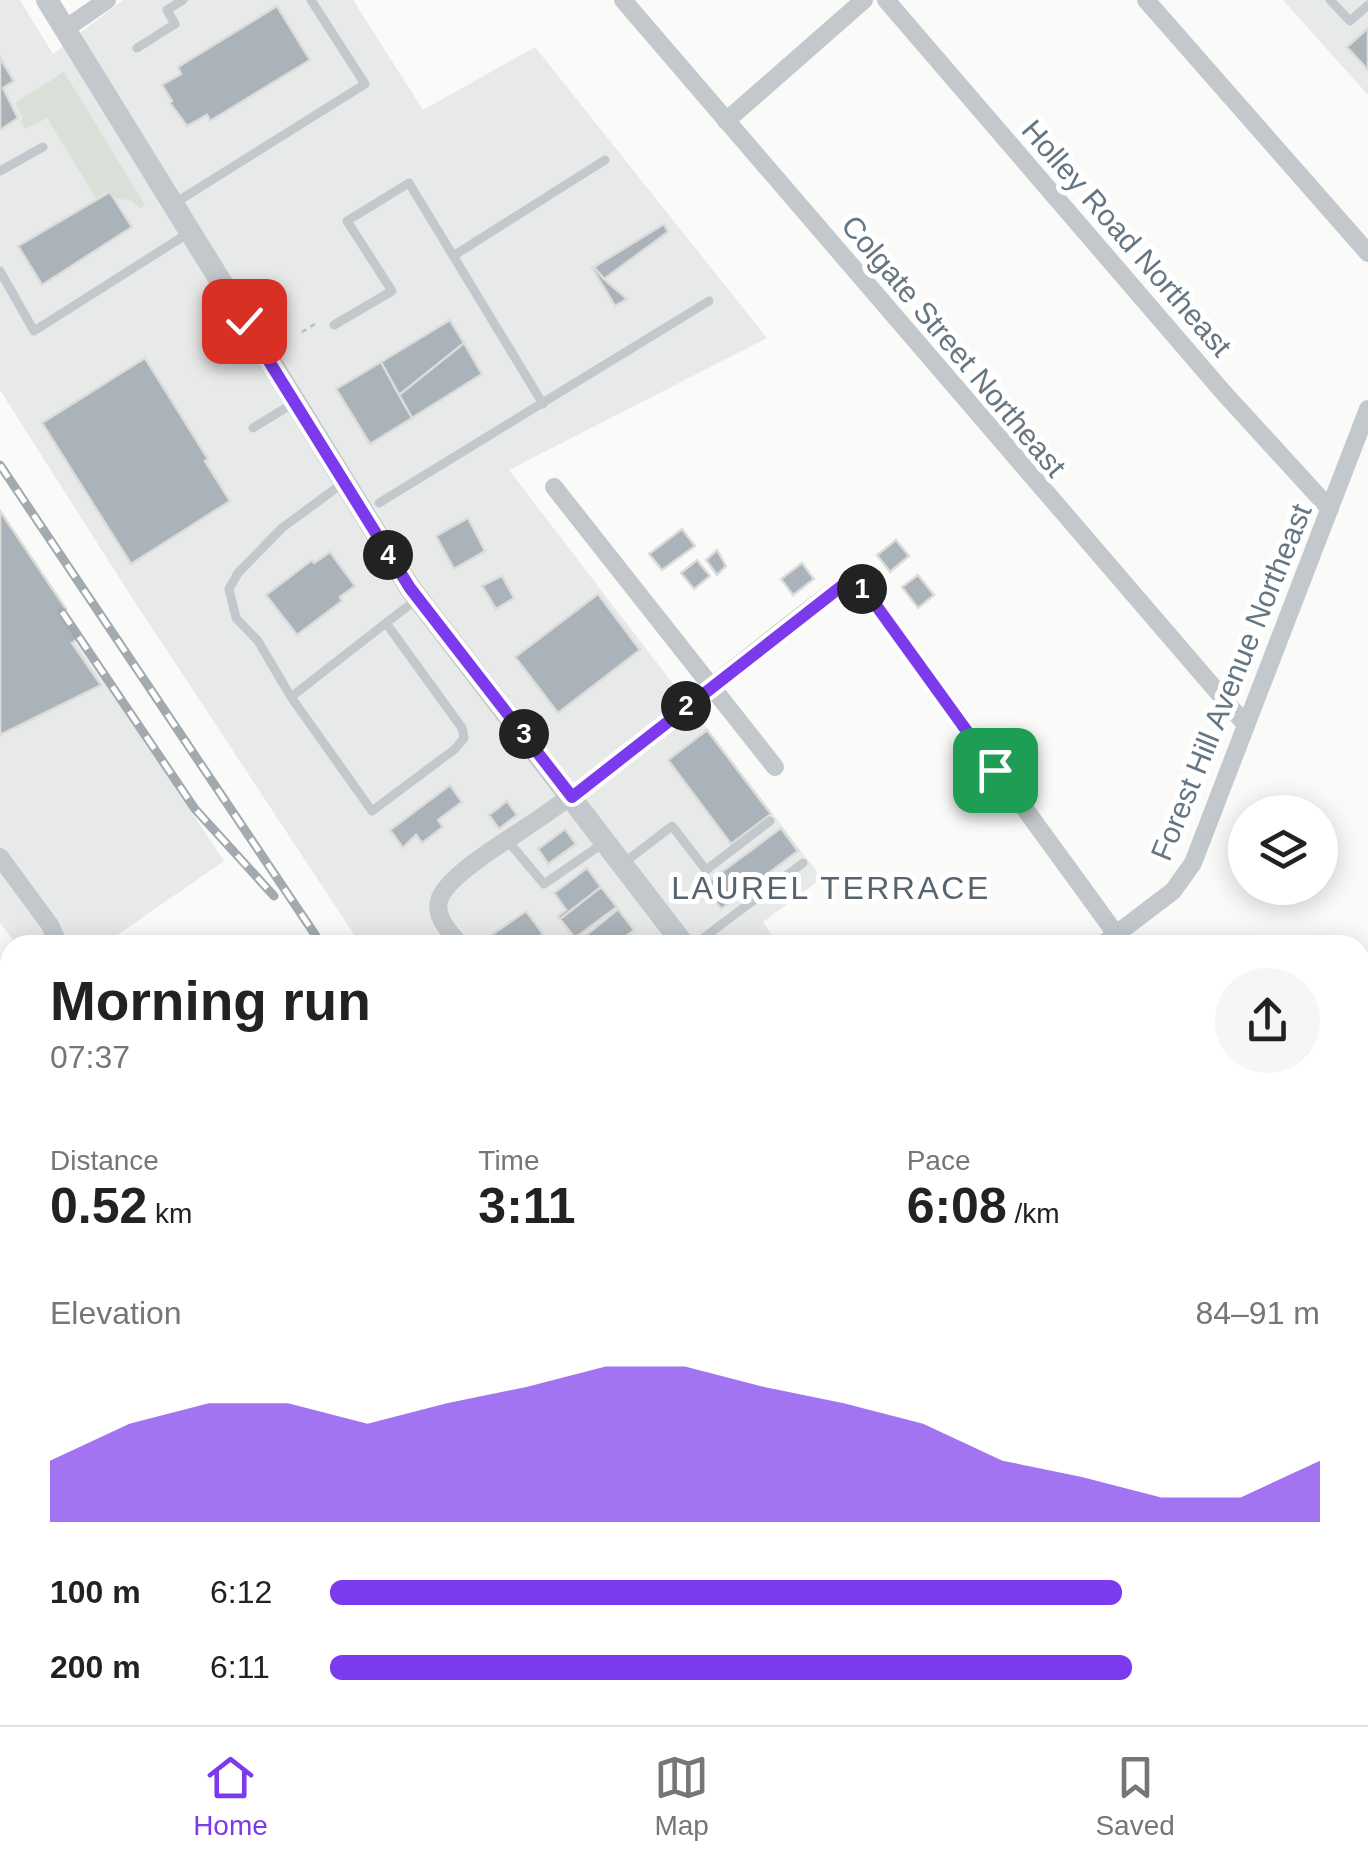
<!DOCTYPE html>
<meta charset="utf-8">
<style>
:root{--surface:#fff;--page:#f6f6f6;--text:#222;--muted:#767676;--line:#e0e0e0;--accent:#7c3aed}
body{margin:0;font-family:Arial,sans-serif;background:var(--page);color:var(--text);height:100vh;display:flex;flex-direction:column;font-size:38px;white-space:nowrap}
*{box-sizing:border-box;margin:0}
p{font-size:32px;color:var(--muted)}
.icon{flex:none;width:55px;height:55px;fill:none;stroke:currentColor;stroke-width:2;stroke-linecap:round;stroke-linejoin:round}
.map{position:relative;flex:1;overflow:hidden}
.sheet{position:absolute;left:0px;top:935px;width:1370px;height:790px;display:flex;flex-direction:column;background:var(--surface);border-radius:30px 30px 0 0;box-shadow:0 5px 25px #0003}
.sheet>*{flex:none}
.tools{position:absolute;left:1228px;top:795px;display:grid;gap:20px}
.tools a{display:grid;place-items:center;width:110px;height:110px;border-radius:50%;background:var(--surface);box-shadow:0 5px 25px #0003;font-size:50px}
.pin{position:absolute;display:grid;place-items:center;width:85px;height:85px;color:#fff;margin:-42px;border-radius:20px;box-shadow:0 5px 15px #0006}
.km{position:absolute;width:50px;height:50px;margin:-25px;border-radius:50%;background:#222;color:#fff;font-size:28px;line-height:50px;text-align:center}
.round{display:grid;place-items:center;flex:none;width:105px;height:105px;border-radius:52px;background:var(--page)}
.head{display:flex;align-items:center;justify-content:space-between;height:170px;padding:0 50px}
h1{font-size:55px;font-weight:600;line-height:75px}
.figures{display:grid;grid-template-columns:repeat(3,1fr);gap:15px;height:170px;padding:10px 50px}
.figures div{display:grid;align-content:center}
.figures b{font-size:50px;font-weight:600}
.figures small{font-size:28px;font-weight:400}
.figures p{font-size:28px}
.chart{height:280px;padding:20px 50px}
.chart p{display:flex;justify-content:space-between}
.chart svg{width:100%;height:180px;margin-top:10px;fill:var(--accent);opacity:.7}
ul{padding:0 50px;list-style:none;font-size:32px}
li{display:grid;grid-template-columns:160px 120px 1fr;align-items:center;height:75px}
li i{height:25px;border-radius:12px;background:var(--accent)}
.dock{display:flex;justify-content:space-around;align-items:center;height:140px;border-top:2px solid var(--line);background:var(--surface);font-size:28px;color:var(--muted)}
.dock a{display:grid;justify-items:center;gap:5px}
.dock .selected{color:var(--accent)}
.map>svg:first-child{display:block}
.built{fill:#e8e9e9}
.green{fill:#dadfd7}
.building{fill:#aab3b9;stroke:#dcdcda;stroke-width:2.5}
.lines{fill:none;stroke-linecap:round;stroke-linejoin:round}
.secondary-casing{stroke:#b3babf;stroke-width:29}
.path{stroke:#bbbfc2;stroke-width:2.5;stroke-dasharray:5 5;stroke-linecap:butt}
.service{stroke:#c3c8cc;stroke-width:9}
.minor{stroke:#c3c8cc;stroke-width:18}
.tertiary{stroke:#c3c8cc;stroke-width:22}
.secondary{stroke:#fff;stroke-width:25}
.rail-casing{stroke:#a2aab0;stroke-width:9}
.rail{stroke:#fff;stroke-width:5;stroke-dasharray:15;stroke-linecap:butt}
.route-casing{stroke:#fff;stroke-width:20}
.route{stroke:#7c3aed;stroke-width:12}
.labels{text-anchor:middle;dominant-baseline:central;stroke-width:10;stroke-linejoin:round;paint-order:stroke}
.street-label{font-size:30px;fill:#657683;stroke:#fff}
.neighbourhood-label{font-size:32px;letter-spacing:2.5px;fill:#57646e;stroke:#fff}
</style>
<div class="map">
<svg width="1368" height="1725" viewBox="0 0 1368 1725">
<rect width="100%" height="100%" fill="#fafaf8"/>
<path class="built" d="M0 0H20L53 54 123 0H353L423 110 535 47 767 338 509 470 822 878 763 922 779 945H361L127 590 0 390Z
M1283 0H1368V95Z
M0 522 224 861 103 945H17L0 923Z"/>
<path class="green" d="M64 72 145 205 140 208 131 200 117 199 110 190 96 198 47 118 25 129 20 121 23 118 15 103Z"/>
<path class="building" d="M277 6 310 60 210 121 207 115 187 126 170 103 172 101 162 85 181 74 178 67Z
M1368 28V70L1347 47Z
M0 58 14 81 3 88 18 118 0 130Z
M110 192 132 227 42 285 18 246Z
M664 224 668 232 604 279 594 267Z
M594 267 604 279 627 299 615 306 592 268Z
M450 320 464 343 399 395 381 362Z
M464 343 482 374 412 418 399 395Z
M145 358 208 459 205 461 230 501 131 564 42 423Z
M381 362 412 418 370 444 336 389Z
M0 511 66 609 60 612 78 639 72 643 101 685 0 735Z
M468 518 485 551 454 569 436 536Z
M682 529 695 546 662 570 649 554Z
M896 540 909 556 890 572 877 555Z
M717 550 726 566 717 575 706 560Z
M330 552 355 586 340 597 342 601 297 635 266 595 312 560 314 563Z
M697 560 710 576 694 589 681 573Z
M802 563 814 579 793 595 781 579Z
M918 575 934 595 918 608 902 587Z
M502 576 514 598 496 609 482 586Z
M598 594 640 650 558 713 515 657Z
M707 730 771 814 731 844 668 760Z
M450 785 462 802 438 820 443 827 422 843 416 835 403 848 390 830Z
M507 801 517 815 499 829 489 815Z
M781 828 798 851 721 909 704 885Z
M565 829 576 844 548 864 538 849Z
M587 868 601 887 560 919 558 916 566 910 554 893Z
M601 887 617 907 575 938 560 919Z
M618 909 634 930 615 945H574Z
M526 911 543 934 528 945H493L490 936Z
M1126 1715H1193L1197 1725H1130Z"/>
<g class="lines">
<g class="secondary-casing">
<path id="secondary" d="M0 1206 10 1226
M253 1715 258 1725"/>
</g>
<path class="path" d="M302 332 315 324"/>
<path class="service" d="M1330 0 1350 21 1368 5
M137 48 175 24 167 10 183 0
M0 171 43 147
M175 203 365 84 311 0
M453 256 605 160
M0 271 34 331 187 234
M334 325 392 291 347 221 409 183 543 404
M253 428 292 404
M379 503 709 301
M386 623 291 697 372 811 455 749 464 738 462 728 386 623 416 600
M291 697 258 641 236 618 229 589 238 573 282 528 343 483
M507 840 544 884 605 842
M625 862 672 826 706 870 770 821
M694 945 803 863"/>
<path class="minor" d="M623 0 1246 725
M886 0 1223 392 1330 509
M1146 0 1368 253
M65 29 107 0
M726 121 864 0
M554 487 775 767
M0 857 50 925 59 945
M460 945C449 931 433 916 440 898 448 876 501 844 522 830 637 754 739 659 851 578L878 607 1124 945
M1102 945 1173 891 1193 863 1368 409
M1360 1140 1368 1141
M0 1150 10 1143
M1360 1278 1368 1279
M1360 1338 1368 1321
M1360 1678 1368 1668
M10 1725 16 1715
M603 1725 620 1717"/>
<path class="tertiary" d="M47 0 410 588 684 945
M1313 1715 1324 1725"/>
<use href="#secondary" class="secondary"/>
<g class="rail-casing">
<path id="rail" d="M0 465 322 945
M62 612 195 809 274 896
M887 1715 895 1725
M942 1715 954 1725"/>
</g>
<use href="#rail" class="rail"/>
</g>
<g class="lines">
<g class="route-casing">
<path id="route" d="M244 321 410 588 572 797 852 578 878 608 995 770"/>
</g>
<use href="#route" class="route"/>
</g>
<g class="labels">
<g class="street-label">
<text transform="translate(1127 238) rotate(49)">Holley Road Northeast</text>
<text transform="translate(954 346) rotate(50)">Colgate Street Northeast</text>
<text transform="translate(1231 682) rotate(-68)">Forest Hill Avenue Northeast</text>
</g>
<g class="neighbourhood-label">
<text x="831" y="888">LAUREL TERRACE</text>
</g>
</g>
</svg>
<div class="tools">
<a><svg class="icon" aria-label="layers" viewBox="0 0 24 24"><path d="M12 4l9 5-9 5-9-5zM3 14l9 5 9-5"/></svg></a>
</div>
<div class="pin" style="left:995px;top:770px;background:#1e9e55"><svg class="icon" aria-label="arrive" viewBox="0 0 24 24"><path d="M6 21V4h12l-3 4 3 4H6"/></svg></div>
<div class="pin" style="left:244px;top:321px;background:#d93025"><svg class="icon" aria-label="check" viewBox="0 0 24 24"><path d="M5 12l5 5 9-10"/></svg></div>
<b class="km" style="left:862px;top:589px">1</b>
<b class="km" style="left:686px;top:706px">2</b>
<b class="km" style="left:524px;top:734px">3</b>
<b class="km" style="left:388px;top:555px">4</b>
<section class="sheet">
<div class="head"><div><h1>Morning run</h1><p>07:37</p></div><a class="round"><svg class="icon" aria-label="share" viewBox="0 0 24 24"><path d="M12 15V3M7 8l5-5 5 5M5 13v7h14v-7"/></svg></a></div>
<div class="figures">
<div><p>Distance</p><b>0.52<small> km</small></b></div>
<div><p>Time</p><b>3:11</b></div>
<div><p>Pace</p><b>6:08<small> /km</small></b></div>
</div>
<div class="chart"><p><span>Elevation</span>84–91 m</p>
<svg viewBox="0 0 160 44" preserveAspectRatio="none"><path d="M0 44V29L10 20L20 15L30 15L40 20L50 15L60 11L70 6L80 6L90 11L100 15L110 20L120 29L130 33L140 38L150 38L160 29V44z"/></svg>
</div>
<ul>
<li><b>100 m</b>6:12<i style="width:80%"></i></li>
<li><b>200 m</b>6:11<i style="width:81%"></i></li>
</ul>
</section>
</div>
<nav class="dock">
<a class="selected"><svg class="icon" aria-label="home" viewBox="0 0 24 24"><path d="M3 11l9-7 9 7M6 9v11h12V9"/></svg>Home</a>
<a><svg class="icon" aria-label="map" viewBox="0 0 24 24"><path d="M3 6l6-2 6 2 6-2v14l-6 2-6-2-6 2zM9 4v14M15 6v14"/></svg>Map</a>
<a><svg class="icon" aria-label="saved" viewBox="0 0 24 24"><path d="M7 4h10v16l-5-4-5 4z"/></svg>Saved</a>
</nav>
